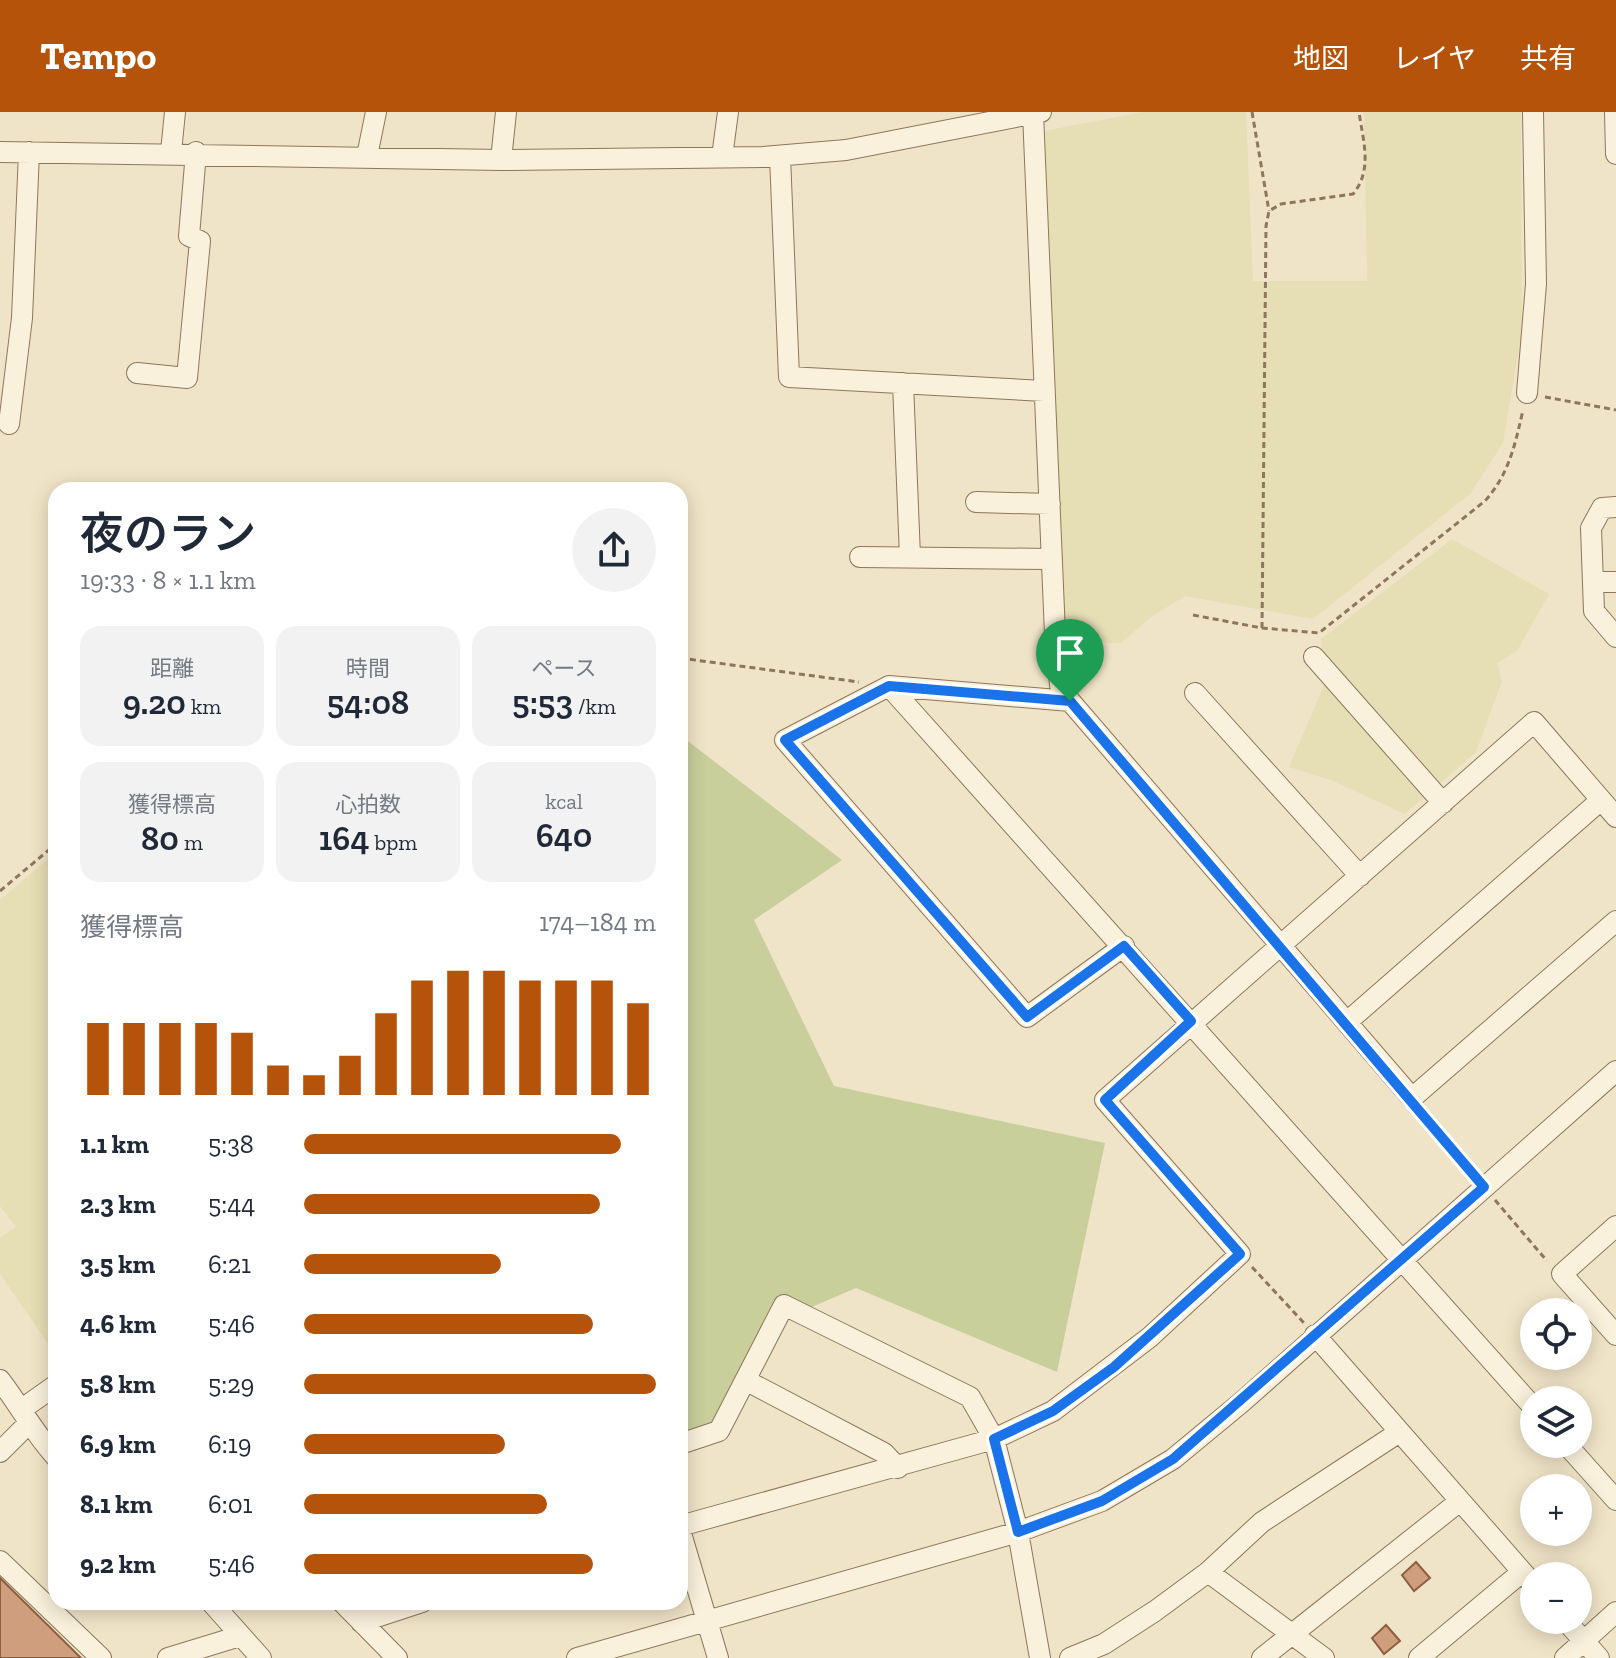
<!DOCTYPE html>
<html lang="ja">
<meta charset="utf-8">
<style>
:root{--surface:#fff;--page:#f2f2f3;--text:#1f2937;--muted:#747a83;--accent:#b45309}
body{margin:0;font-family:"Zilla Slab","Noto Sans JP",serif;background:var(--page);color:var(--text);height:100vh;display:flex;flex-direction:column;font-size:30px;white-space:nowrap}
*{box-sizing:border-box;margin:0}
p{font-size:26px;color:var(--muted)}
.icon{flex:none;width:44px;height:44px;fill:none;stroke:currentColor;stroke-width:2;stroke-linecap:round;stroke-linejoin:round}
.map{position:relative;flex:1;overflow:hidden}
.side{position:absolute;left:48px;top:370px;width:640px;height:1128px;display:flex;flex-direction:column;background:var(--surface);border-radius:24px;box-shadow:0 4px 20px #0003}
.side>*{flex:none}
.tools{position:absolute;left:1520px;top:1186px;display:grid;gap:16px}
.tools a{display:grid;place-items:center;width:72px;height:72px;border-radius:50%;background:var(--surface);box-shadow:0 4px 20px #0003;font-size:40px}
.pin{position:absolute;display:grid;place-items:center;width:68px;height:68px;color:#fff;margin:-82px -34px;border-radius:50% 50% 50% 0;rotate:-45deg;box-shadow:0 0 8px #0007}
.pin .icon{rotate:45deg}
.round{display:grid;place-items:center;flex:none;width:84px;height:84px;border-radius:42px;background:var(--page)}
.overview{display:flex;align-items:center;justify-content:space-between;height:136px;padding:0 32px}
h1{font-size:44px;font-weight:600;line-height:60px}
.metrics{display:grid;grid-template-columns:repeat(3,1fr);gap:12px;height:136px;padding:8px 32px}
.metrics div{display:grid;align-content:center;border-radius:20px;background:var(--page);text-align:center}
.metrics b{font-size:34px;font-weight:600}
.metrics small{font-size:22px;font-weight:400}
.metrics p{font-size:22px}
.chart{height:224px;padding:16px 32px}
.chart p{display:flex;justify-content:space-between}
.chart svg{width:100%;height:144px;margin-top:8px;stroke:var(--accent);stroke-width:6}
ul{padding:0 32px;list-style:none;font-size:26px}
li{display:grid;grid-template-columns:128px 96px 1fr;align-items:center;height:60px}
li i{height:20px;border-radius:10px;background:var(--accent)}
header{display:flex;align-items:center;gap:48px;box-sizing:border-box;height:112px;padding:0 40px;background:var(--accent);color:#fff}
header strong{font-size:38px}
nav{display:flex;gap:44px;margin-inline-start:auto;font-size:28px}
.map>svg:first-child{display:block}
.farmland{fill:#e6deb5}
.green{fill:#c9cf9b}
.building{fill:#cf9f7d;stroke:#8d5f41;stroke-width:2}
.lines{fill:none;stroke-linecap:round;stroke-linejoin:round}
.minor-casing{stroke:#8d765c;stroke-width:22}
.path{stroke:#8d765c;stroke-width:3;stroke-dasharray:6 4;stroke-linecap:butt}
.minor{stroke:#faf1dc;stroke-width:20}
.route-casing{stroke:#fff;stroke-width:16}
.route{stroke:#1a73e8;stroke-width:10}
</style>
<header>
<strong>Tempo</strong>
<nav><a>地図</a><a>レイヤ</a><a>共有</a></nav>
</header>
<div class="map">
<svg width="1616" height="1546" viewBox="0 0 1616 1546">
<rect width="100%" height="100%" fill="#f0e4c8"/>
<path class="farmland" d="M1143 0H1246L1253 169H1367L1364 0H1521L1522 219 1503 331 1470 382 1313 507 1185 484 1151 505 1121 531 1066 530 1044 19Z
M1452 427 1549 482 1517 539 1497 551 1502 569 1476 640 1405 702 1331 668 1289 655 1325 571 1321 527Z
M56 740V1243L0 1162V1126L16 1115 0 1094V788Z"/>
<path class="green" d="M680 623 842 748 754 808 834 974 1105 1031 1057 1260 856 1176 763 1216 712 1313 680 1322Z"/>
<path class="building" d="M1416 1450 1430 1466 1414 1479 1402 1463Z
M0 1466 81 1546H0Z
M1386 1513 1400 1529 1384 1542 1372 1526Z"/>
<g class="lines">
<g class="minor-casing">
<path id="minor" d="M1615 0 1616 42
M1033 1 1055 522 1060 573 1070 589 1412 986 1616 809
M0 40 501 48 763 45 846 38 1041 0
M171 40 175 0
M367 44 376 0
M780 44 789 265 1044 279
M722 45 728 0
M501 48 506 0
M137 261 187 266 200 129 189 124 196 40
M903 271 910 445
M1527 281 1536 172 1533 0
M9 312 22 206 29 40
M976 390 1050 392
M1616 395 1602 396 1591 416 1594 499 1616 525
M860 445 1052 447
M1593 470H1616
M1314 545 1443 691
M889 574 1534 1296
M1195 581 1360 764
M1070 589 889 574 785 628 1027 905 1124 834
M1347 910 1601 688
M1616 1114 1562 1162 1616 1223
M1315 1223 1534 1473
M0 1268C20 1294 34 1321 56 1345
M747 1269 884 1341 898 1356
M22 1297 56 1273
M680 1332 719 1319 784 1193 970 1285 994 1327 1018 1420 1040 1546
M1566 1332 1616 1388
M0 1340 27 1313
M680 1414 994 1327 1053 1299 1150 1225 1240 1142 1105 988 1534 610 1616 705
M680 1418 718 1546
M0 1449 101 1546
M1208 1460 1324 1546
M211 1490 261 1546
M342 1490 397 1546
M1565 1508 1599 1546
M361 1510 422 1490
M168 1546 240 1524
M577 1546 1018 1420 1102 1389 1173 1347 1242 1290 1616 959
M1070 1546 1104 1532 1155 1499 1208 1460 1262 1410 1398 1321
M1262 1546 1460 1389
M1419 1546 1522 1460
M1565 1546 1616 1500"/>
</g>
<path class="path" d="M1252 0 1269 99
M1545 285 1616 298
M1193 503 1262 516 1319 521 1485 389C1509 362 1515 333 1523 298
M1262 516 1266 114 1269 99 1281 92 1353 82C1373 58 1363 29 1359 0
M680 546 859 570
M0 779 56 732
M1422 998 1473 1060
M1495 1088 1547 1149
M1252 1155 1304 1211"/>
<use href="#minor" class="minor"/>
</g>
<g class="lines">
<g class="route-casing">
<path id="route" d="M889 574 1070 589 1484 1075 1173 1347 1102 1389 1018 1420 994 1327 1053 1299 1114 1255 1240 1142 1105 988 1191 909 1124 834 1027 905 785 628Z"/>
</g>
<use href="#route" class="route"/>
</g>
</svg>
<div class="tools">
<a><svg class="icon" aria-label="locate" viewBox="0 0 24 24"><circle cx="12" cy="12" r="6"/><path d="M12 2v4M12 18v4M2 12h4M18 12h4"/></svg></a>
<a><svg class="icon" aria-label="layers" viewBox="0 0 24 24"><path d="M12 4l9 5-9 5-9-5zM3 14l9 5 9-5"/></svg></a>
<a>+</a>
<a>−</a>
</div>
<div class="pin" style="left:1070px;top:589px;background:#1e9e55"><svg class="icon" aria-label="arrive" viewBox="0 0 24 24"><path d="M6 21V4h12l-3 4 3 4H6"/></svg></div>
<section class="side">
<div class="overview"><div><h1>夜のラン</h1><p>19:33 · 8 × 1.1 km</p></div><a class="round"><svg class="icon" aria-label="share" viewBox="0 0 24 24"><path d="M12 15V3M7 8l5-5 5 5M5 13v7h14v-7"/></svg></a></div>
<div class="metrics">
<div><p>距離</p><b>9.20<small> km</small></b></div>
<div><p>時間</p><b>54:08</b></div>
<div><p>ペース</p><b>5:53<small> /km</small></b></div>
</div>
<div class="metrics">
<div><p>獲得標高</p><b>80<small> m</small></b></div>
<div><p>心拍数</p><b>164<small> bpm</small></b></div>
<div><p>kcal</p><b>640</b></div>
</div>
<div class="chart"><p><span>獲得標高</span>174–184 m</p>
<svg viewBox="0 0 160 44" preserveAspectRatio="none"><path d="M5 44V22M15 44V22M25 44V22M35 44V22M45 44V25M55 44V35M65 44V38M75 44V32M85 44V19M95 44V9M105 44V6M115 44V6M125 44V9M135 44V9M145 44V9M155 44V16"/></svg>
</div>
<ul>
<li><b>1.1 km</b>5:38<i style="width:90%"></i></li>
<li><b>2.3 km</b>5:44<i style="width:84%"></i></li>
<li><b>3.5 km</b>6:21<i style="width:56%"></i></li>
<li><b>4.6 km</b>5:46<i style="width:82%"></i></li>
<li><b>5.8 km</b>5:29<i style="width:100%"></i></li>
<li><b>6.9 km</b>6:19<i style="width:57%"></i></li>
<li><b>8.1 km</b>6:01<i style="width:69%"></i></li>
<li><b>9.2 km</b>5:46<i style="width:82%"></i></li>
</ul>
</section>
</div>
